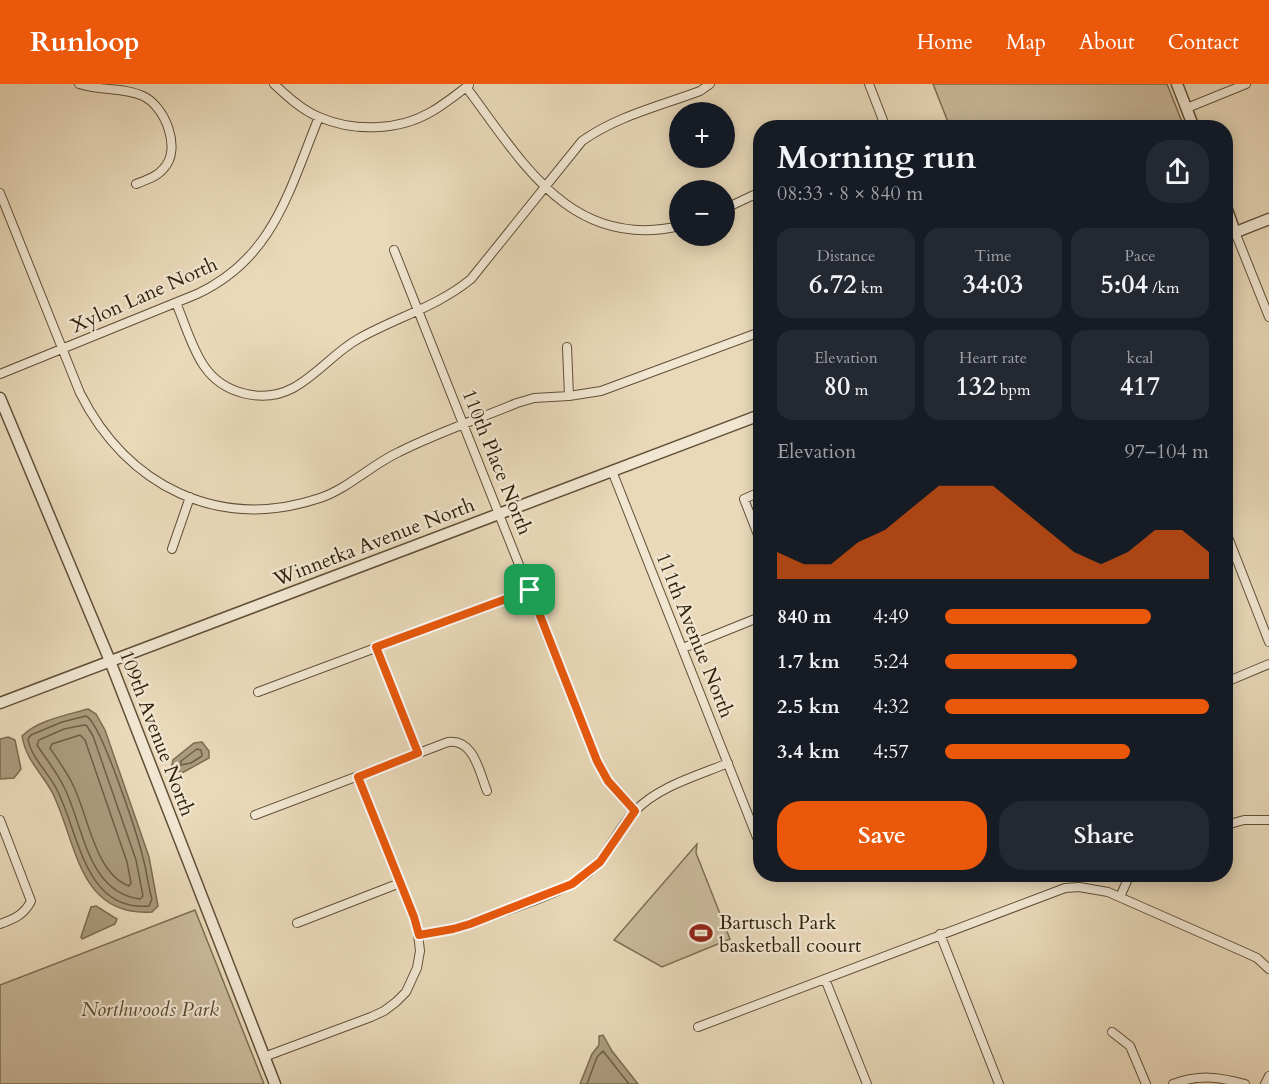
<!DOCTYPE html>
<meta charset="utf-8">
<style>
:root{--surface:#171b24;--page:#242831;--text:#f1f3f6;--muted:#9ea1a6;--accent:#ea580c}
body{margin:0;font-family:Cardo,serif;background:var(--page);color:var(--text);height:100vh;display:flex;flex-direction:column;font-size:22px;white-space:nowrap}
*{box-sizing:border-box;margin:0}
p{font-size:20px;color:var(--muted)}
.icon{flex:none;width:33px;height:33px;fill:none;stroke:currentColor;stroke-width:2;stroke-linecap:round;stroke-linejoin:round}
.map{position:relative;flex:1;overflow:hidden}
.panel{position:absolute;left:753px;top:36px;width:480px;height:762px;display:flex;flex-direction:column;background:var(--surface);border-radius:24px;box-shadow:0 3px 15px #0003}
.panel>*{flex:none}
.fabs{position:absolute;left:669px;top:18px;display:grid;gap:12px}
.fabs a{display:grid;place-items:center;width:66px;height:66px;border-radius:50%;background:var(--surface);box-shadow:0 3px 15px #0003;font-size:30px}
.pin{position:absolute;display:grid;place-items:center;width:51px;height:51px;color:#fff;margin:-26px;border-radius:12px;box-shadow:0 3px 9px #0006}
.round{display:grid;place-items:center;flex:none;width:63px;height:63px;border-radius:24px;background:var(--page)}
.summary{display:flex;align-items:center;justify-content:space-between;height:102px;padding:0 24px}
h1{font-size:33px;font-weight:700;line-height:45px}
.metrics{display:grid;grid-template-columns:repeat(3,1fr);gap:9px;height:102px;padding:6px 24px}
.metrics div{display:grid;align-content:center;border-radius:15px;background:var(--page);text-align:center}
.metrics b{font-size:26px;font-weight:700}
.metrics small{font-size:16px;font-weight:400}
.metrics p{font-size:16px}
.chart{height:168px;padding:12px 24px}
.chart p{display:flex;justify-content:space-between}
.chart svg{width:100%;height:108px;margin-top:6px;fill:var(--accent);opacity:.7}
.primary-button{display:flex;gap:12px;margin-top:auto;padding:12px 24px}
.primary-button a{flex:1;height:69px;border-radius:24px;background:var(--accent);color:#fff;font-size:24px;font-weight:700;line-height:69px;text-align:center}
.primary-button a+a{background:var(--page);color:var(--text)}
ul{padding:0 24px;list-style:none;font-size:20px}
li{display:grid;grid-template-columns:96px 72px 1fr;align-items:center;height:45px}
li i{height:15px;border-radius:8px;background:var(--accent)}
header{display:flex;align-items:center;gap:36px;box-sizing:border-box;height:84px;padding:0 30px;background:var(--accent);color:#fff}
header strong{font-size:28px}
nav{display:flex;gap:33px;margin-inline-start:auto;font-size:21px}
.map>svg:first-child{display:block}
.green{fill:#caba9c;stroke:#7e6e54;stroke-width:1.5}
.water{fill:#ab9b7e;stroke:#7b6b50;stroke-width:1.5}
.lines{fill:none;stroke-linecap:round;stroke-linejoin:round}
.shore{stroke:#6f5e45;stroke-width:1.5}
.minor-casing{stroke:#605037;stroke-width:10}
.tertiary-casing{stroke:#605037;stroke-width:13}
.minor{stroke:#f1e6d2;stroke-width:8}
.tertiary{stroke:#f1e6d2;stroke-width:10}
.route-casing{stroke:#fff;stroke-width:12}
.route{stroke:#ea580c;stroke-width:8}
.labels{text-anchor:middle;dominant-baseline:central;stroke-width:4.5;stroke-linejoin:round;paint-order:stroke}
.street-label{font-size:20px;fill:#33220c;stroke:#f1e6d2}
.poi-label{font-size:20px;fill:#33220c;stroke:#f1e6d2;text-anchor:start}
.park-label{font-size:20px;font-style:italic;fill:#594830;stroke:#f1e6d2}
</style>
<header>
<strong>Runloop</strong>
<nav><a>Home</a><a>Map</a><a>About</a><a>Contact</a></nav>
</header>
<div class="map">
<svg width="1269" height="1000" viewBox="0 0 1269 1000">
<rect width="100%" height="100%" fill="#e9d9b9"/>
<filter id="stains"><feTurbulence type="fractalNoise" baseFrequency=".00333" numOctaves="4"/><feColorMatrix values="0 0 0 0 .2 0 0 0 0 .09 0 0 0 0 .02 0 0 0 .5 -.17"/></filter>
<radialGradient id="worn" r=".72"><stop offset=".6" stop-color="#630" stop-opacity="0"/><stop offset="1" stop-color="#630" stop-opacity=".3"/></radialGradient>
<path class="green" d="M933 0H1167L1184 43H950Z
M697 760 696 769 730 855 662 883 614 856Z
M195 826 264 1000H0V901Z"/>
<path class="water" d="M88 625 96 630 105 646 149 773 158 822 152 828C77 833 77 757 52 708 41 688 26 676 22 652 38 636 67 631 88 625Z
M8 653 15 656 21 685 14 694 0 695V655Z
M202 658 209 667V674L182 689 171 685 173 676 194 659Z
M96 822 117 835 115 840 82 855 81 853 91 823Z
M603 951 612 967 638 1000H580L592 970 599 961V952Z"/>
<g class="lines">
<path class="shore" d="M86 632C101 638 138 753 143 774 147 788 148 802 152 815L149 822C84 828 79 748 57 706 49 689 31 674 28 655L31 651 62 638Z
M84 641 87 642 93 652 136 776 143 812 140 815C87 808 84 743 64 703 57 688 46 675 37 661L39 656 64 645Z
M80 651 85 656 127 778 131 799 129 802C94 789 88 729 72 699 66 687 58 676 50 664L52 660Z
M197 665 201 666 202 672 191 679 181 681V677Z
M587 1000 597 973 603 967 629 1000"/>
<g class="minor-casing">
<path id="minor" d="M79 0C100 7 124 3 143 12 165 22 182 65 164 84 157 93 146 96 136 100
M274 0C288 13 302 26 319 33 354 48 398 47 431 28 445 20 457 10 469 1
M869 0 886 44
M466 3C522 77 570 167 680 142
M1187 24 1246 0
M0 109 80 309C127 402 218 448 320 414 349 404 371 381 399 368 437 349 478 335 517 319L534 314 569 312 601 307 760 248
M724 125 760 108
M1235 148 1269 233
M394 166 597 677 608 697 635 727
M176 219C185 239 191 263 204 282 223 310 263 320 293 304 317 291 335 268 358 255 397 233 437 223 471 195L582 57C617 32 660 22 700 7L710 0
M567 263 569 312
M0 290 197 210C274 174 289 106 319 33
M612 387 760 761
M760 408 744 415 760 456
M1226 448 1269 558
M172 465 190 413
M376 563 418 669
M683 564 760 533
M1226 598 1269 580
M258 608 530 506
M255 731 448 658C474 655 479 687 487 707
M0 736 31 817C24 831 14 835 0 840
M1226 741 1244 736H1269
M1120 813 1130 790
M297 839 400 799
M940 850 999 1000
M419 851 453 845 470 840C503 827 561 811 588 789 608 772 616 746 635 727 659 702 697 692 728 679
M825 895 867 1000
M698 943 1065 804 1079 803 1108 808 1244 868 1257 874 1269 885
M1112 948 1130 962 1146 1000
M264 973 371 933 384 927 396 918 406 908 417 884 420 867 417 842 358 693
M1173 1000C1199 990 1219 993 1245 1000
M1265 1000 1269 992"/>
</g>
<g class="tertiary-casing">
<path id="tertiary" d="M1177 0 1194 44
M1226 123 1235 148
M1226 152 1269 135
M0 314 110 577 275 1000
M0 619 760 331"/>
</g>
<use href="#minor" class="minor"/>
<use href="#tertiary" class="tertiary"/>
</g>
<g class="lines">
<g class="route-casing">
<path id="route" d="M530 506 597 677 608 697 635 727 600 778 572 800 470 840 453 845 419 851 414 833 358 693 418 669 376 563Z"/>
</g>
<use href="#route" class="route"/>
</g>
<defs>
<g id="stadium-bare" transform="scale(1.8)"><path d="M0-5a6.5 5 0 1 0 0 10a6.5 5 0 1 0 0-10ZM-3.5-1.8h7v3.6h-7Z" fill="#8f2418" stroke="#f1e6d2" stroke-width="2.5" paint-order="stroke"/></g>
</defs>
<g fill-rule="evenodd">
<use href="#stadium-bare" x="701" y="849"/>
</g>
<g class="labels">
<g class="street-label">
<text transform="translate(144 211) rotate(-24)">Xylon Lane North</text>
<text transform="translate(497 378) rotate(68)">110th Place North</text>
<text transform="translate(374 458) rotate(-21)">Winnetka Avenue North</text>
<text transform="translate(695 551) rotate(68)">111th Avenue North</text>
<text transform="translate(157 649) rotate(69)">109th Avenue North</text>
</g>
<g class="poi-label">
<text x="719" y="838">Bartusch Park<tspan x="719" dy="23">basketball coourt</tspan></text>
</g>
<g class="park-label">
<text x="150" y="925">Northwoods Park</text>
</g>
</g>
<rect width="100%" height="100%" filter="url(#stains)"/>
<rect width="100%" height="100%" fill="url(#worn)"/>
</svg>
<div class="fabs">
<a>+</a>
<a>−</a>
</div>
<div class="pin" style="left:530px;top:506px;background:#1e9e55"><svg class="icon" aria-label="arrive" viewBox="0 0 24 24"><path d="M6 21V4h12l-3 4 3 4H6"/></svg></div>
<section class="panel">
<div class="summary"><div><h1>Morning run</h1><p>08:33 · 8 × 840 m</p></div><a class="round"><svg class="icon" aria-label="share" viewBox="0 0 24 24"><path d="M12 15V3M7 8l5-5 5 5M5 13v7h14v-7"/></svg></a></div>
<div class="metrics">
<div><p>Distance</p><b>6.72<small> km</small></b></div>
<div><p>Time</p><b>34:03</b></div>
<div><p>Pace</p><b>5:04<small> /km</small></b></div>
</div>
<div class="metrics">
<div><p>Elevation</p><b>80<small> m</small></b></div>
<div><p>Heart rate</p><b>132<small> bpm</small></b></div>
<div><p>kcal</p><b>417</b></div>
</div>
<div class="chart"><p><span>Elevation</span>97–104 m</p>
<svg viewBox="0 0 160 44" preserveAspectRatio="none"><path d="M0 44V33L10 38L20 38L30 29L40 24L50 15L60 6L70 6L80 6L90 15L100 24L110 33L120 38L130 33L140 24L150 24L160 33V44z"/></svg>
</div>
<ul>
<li><b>840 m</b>4:49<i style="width:78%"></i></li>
<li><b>1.7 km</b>5:24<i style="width:50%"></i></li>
<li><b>2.5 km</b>4:32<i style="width:100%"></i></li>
<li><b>3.4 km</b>4:57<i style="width:70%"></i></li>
</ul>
<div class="primary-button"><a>Save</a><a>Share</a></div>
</section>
</div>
